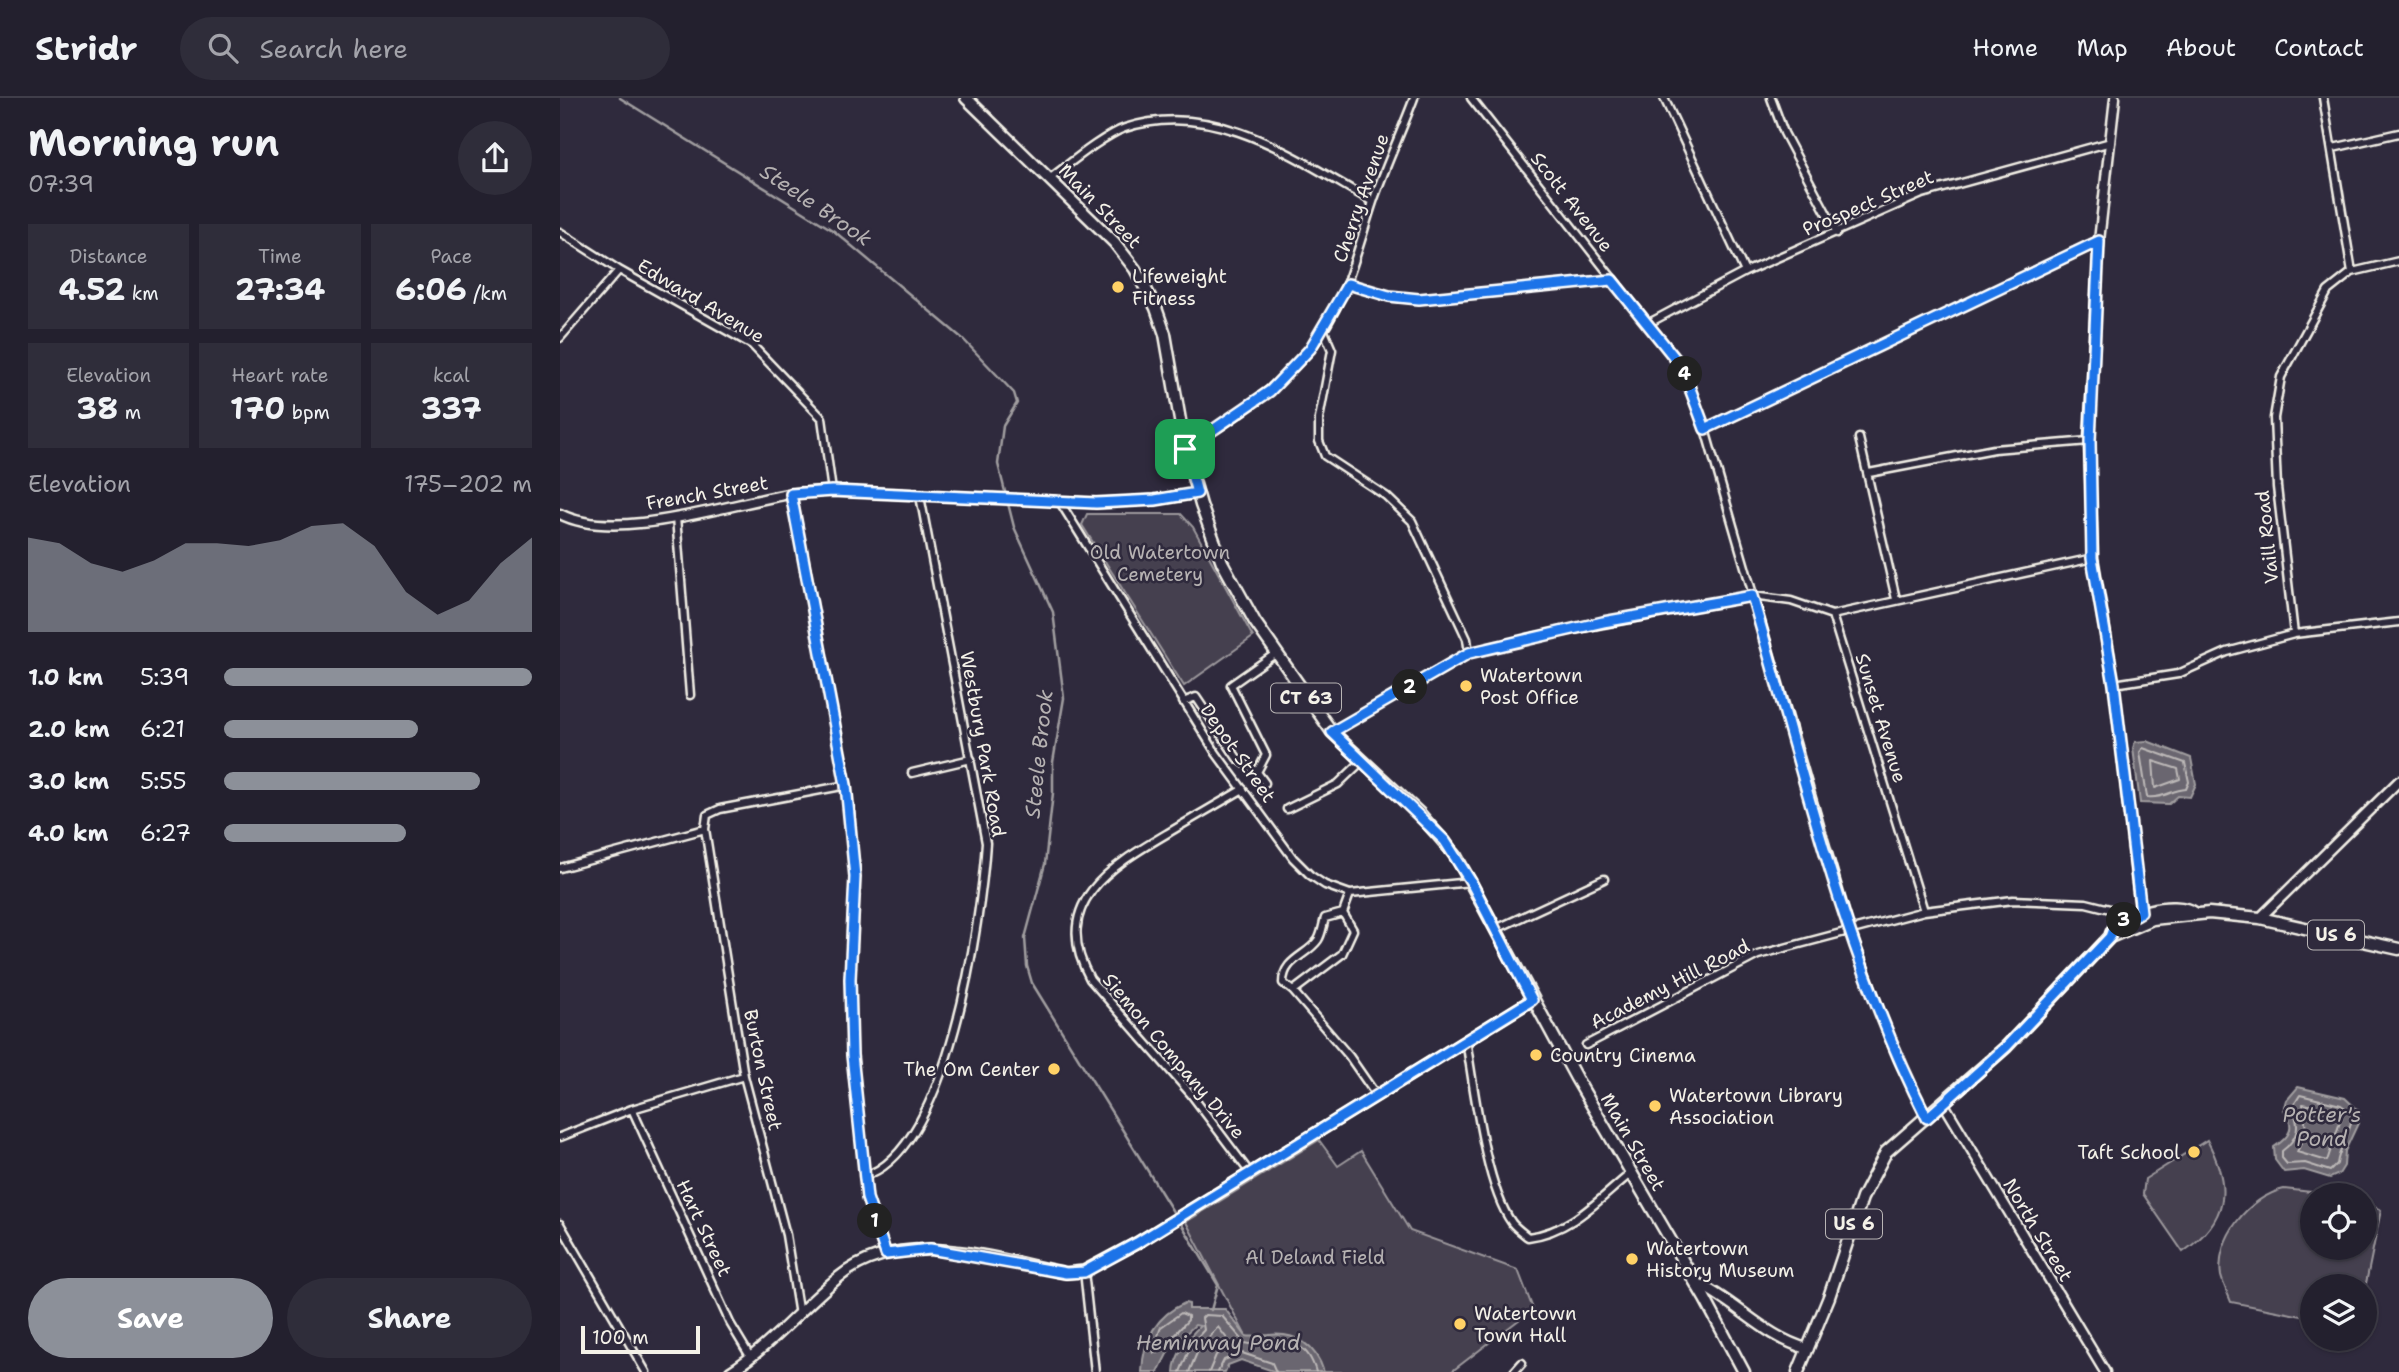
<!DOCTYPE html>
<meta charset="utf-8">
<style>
:root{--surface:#23202e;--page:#2f2d3a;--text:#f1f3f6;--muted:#a3a3aa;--line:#403e4a;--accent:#8c9099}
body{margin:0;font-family:"Shantell Sans",sans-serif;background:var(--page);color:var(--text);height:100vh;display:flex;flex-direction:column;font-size:26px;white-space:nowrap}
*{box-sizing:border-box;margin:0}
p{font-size:23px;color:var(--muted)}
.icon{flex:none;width:38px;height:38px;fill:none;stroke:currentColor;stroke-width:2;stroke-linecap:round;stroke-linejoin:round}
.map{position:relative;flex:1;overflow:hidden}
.drawer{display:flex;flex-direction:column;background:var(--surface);width:560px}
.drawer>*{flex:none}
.controls{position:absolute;left:1740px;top:1085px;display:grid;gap:14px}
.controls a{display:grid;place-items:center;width:77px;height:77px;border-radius:50%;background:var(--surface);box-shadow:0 2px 5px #0004,0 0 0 2px var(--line);font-size:35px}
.scale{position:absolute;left:21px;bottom:18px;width:119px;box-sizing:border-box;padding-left:7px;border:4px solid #f4f1e8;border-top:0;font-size:19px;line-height:24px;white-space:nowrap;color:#f4f1e8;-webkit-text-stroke:5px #2f2a3d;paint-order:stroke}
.pin{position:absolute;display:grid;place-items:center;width:60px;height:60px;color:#fff;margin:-30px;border-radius:14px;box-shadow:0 4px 10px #0006}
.km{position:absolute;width:35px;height:35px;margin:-18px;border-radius:50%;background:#222;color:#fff;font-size:19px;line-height:35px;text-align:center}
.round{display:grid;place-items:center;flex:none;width:74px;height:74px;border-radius:37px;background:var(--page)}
.headline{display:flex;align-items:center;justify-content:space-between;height:119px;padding:0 28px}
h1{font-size:38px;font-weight:700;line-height:52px}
.figures{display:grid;grid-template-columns:repeat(3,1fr);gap:10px;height:119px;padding:7px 28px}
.figures div{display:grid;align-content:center;border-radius:0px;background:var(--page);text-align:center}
.figures b{font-size:30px;font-weight:700}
.figures small{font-size:19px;font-weight:400}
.figures p{font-size:19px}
.chart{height:196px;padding:14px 28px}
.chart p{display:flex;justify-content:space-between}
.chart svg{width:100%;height:126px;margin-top:7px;fill:var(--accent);opacity:.7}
.action{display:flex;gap:14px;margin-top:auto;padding:14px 28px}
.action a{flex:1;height:80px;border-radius:42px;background:var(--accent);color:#fff;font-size:28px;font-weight:700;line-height:80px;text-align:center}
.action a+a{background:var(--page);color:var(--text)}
ul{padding:0 28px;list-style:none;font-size:23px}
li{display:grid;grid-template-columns:112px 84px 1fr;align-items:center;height:52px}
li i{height:18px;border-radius:9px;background:var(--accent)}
header{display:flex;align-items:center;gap:42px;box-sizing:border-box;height:98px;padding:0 35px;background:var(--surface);border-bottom:2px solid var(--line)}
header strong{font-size:33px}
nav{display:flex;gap:38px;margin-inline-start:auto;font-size:24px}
.search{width:490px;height:63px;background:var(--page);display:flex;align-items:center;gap:18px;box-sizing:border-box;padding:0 24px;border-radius:38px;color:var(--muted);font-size:26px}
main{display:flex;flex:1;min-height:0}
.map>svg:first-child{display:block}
.green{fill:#454050;stroke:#9c989c;stroke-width:2}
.water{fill:#6a6670;stroke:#a19ea0;stroke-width:2}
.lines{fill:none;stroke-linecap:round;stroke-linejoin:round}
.shore{stroke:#bdb9b8;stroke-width:2}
.stream{stroke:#a19ea0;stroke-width:2.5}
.minor-casing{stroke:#f4f1e8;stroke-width:11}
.tertiary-casing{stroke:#f4f1e8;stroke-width:13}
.secondary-casing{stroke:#f4f1e8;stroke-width:14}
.primary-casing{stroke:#f4f1e8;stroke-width:15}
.minor{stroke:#2f2a3d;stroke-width:6}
.tertiary{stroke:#2f2a3d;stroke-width:8}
.secondary{stroke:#2f2a3d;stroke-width:9}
.primary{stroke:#2f2a3d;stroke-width:10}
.route-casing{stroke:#fff;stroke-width:14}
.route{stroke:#1a73e8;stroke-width:9}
.poi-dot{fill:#ffd166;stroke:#2f2a3d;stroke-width:2.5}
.labels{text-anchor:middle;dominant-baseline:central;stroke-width:5;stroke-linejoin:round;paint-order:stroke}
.shield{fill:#2f2a3d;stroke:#b9b5b5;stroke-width:2}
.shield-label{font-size:18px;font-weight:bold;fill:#f4f1e8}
.street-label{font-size:19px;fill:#f4f1e8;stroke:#2f2a3d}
.poi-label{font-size:19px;fill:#f4f1e8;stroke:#2f2a3d;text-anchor:start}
.park-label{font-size:19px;fill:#b7b3b3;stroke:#2f2a3d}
.water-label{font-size:21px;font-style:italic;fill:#b6b2b2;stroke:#2f2a3d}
</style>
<header>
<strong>Stridr</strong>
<div class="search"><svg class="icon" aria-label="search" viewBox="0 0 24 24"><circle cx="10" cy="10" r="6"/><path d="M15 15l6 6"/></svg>Search here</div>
<nav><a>Home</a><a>Map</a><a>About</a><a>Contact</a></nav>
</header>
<main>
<section class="drawer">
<div class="headline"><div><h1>Morning run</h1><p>07:39</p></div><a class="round"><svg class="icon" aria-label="share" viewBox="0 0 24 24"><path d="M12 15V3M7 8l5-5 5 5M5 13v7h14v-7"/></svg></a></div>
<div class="figures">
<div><p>Distance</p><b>4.52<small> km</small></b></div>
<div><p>Time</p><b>27:34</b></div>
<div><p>Pace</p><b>6:06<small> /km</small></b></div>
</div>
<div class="figures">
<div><p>Elevation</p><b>38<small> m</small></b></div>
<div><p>Heart rate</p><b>170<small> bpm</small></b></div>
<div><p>kcal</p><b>337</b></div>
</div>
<div class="chart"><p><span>Elevation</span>175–202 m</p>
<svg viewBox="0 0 160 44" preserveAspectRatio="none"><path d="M0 44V11L10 13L20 20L30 23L40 19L50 13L60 13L70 14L80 12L90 7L100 6L110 14L120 30L130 38L140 33L150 20L160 11V44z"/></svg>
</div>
<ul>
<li><b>1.0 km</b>5:39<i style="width:100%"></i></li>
<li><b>2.0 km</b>6:21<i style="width:63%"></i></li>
<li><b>3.0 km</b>5:55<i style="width:83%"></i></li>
<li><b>4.0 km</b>6:27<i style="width:59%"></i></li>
</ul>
<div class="action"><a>Save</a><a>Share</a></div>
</section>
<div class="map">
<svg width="1839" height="1274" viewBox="0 0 1839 1274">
<rect width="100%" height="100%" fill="#2f2a3d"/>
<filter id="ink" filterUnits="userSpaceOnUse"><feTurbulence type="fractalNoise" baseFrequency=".0143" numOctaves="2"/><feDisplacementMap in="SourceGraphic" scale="14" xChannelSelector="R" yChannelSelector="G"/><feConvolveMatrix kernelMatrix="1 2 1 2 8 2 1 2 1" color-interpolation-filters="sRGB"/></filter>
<g filter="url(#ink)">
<path class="green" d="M527 416H621L633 429 693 539 624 588 522 427Z
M759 1042 778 1068 801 1053 850 1133 958 1172 973 1211 891 1274H743L689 1244 626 1124Z
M1647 1042C1672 1089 1669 1122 1623 1154L1583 1096 1585 1081Z
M1724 1091 1779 1097H1752V1150H1804V1104L1821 1112 1804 1195V1188H1752V1220L1671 1204C1668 1196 1663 1186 1661 1178 1655 1140 1689 1099 1724 1091Z"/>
<path class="water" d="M1587 643 1631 660 1636 686 1630 699 1618 698 1609 706 1580 705 1573 650 1575 644Z
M1738 989 1785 1000 1798 1012 1800 1021 1785 1053 1784 1068 1779 1076 1770 1080 1744 1072 1724 1074 1715 1062 1714 1049C1730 1039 1736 1029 1724 1012L1727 1002Z
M625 1205 629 1206V1211H665L686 1238C695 1240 700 1237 709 1237 737 1234 756 1248 764 1274H716L681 1262 668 1267 665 1274H614C614 1259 629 1238 640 1228L635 1227 610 1250 598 1274H582C583 1243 595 1218 625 1205Z"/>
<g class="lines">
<path class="shore" d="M1583 650 1625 665 1629 684 1626 691C1611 692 1603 701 1587 699L1580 654Z
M1593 663 1618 671 1620 681 1595 690Z
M1740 997 1781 1007 1792 1015C1793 1031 1779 1049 1777 1066L1770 1073 1745 1065 1727 1066 1722 1060V1053C1738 1041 1741 1028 1732 1010Z
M1743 1006 1760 1009 1782 1018 1767 1063 1737 1054 1746 1033Z
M621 1215 628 1218V1222L598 1255H594L593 1251 601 1229Z
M620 1274 632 1245 644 1232 642 1220 645 1217 662 1218 685 1245C715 1253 743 1229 756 1274
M629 1274 639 1250 658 1229 672 1247 656 1257 649 1274
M658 1274 664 1262 682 1255 712 1265 716 1274"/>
<path class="stream" d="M60 0 274 133 403 241 454 295 457 305 443 328 438 366 454 429 493 514 504 600 493 664V695L485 766 465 840 467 868 472 885 615 1117
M619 1122 658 1187 651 1212"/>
<g class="minor-casing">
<path id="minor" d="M911 0 1122 269 1145 331 1290 831 1338 961 1367 1019
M1104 0 1185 174
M1211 0 1224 35 1277 135
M1763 0 1792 174
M1773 50 1839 35
M489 81C508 67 544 37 565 30 655 0 739 62 813 104
M0 134 59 172 192 247 262 320 272 393
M788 186 829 198 859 201 1052 182
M1089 225 1185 174 1362 96 1551 44
M763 231 772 252 759 321V343L765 358 826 398 852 423 907 541 909 555
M0 240 59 172
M1145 331 1539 143
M1299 340 1336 501
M625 351C670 323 717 292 750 251 785 209 796 155 813 104 825 69 841 35 854 0
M1309 375 1434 351 1529 343
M231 395 287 687 295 779 290 881 292 957 307 1100 326 1156
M500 404 656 655 733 760 750 777 765 787 790 796 911 784
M116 419 130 597
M1272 517 1364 813
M1272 517 1533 460
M1734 536 1717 389 1714 320 1721 279 1768 193 1792 174 1839 163
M1554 586 1618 576 1667 554 1734 536 1839 524
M623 604 636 599 677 660 697 674
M772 634 909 555 973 539 1192 498 1231 503 1272 517
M697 674 706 657 671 587 715 556
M697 674 705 685
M352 675 411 661
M683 691C658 706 633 720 608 735 552 768 488 805 530 881L630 995 690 1075
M727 711 778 686 802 663
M0 770 145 731
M790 796 783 815 793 832 782 856 733 893 789 958 816 997
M936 831 1044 781
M733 893 723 885C723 861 747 858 758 842 762 836 763 826 765 820L783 815
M906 942C914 989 925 1088 952 1125 956 1130 963 1135 968 1139 1011 1134 1038 1102 1070 1076
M1026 947 1198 857 1364 813 1453 802 1526 805 1554 812 1565 821
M72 1011 170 1225 191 1260
M0 1039 72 1011 184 978
M304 1078C389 1053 421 821 426 745L360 398
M0 1126 86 1274
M524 1173 535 1274
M239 1217 226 1137 184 978 145 731 147 717 160 711 287 687
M954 1274 962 1265"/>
</g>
<g class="tertiary-casing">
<path id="tertiary" d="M1555 0 1539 143 1529 343 1533 460 1554 586 1581 818
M0 416C55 445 168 406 229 396 243 394 258 394 272 393L536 405 595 402 637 395
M1700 820 1839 683
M1384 1006 1545 1274"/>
</g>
<g class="secondary-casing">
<path id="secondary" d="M1135 1184C1176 1203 1204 1239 1248 1251
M170 1274C212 1247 241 1210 279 1179 342 1128 435 1161 506 1175L524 1173 577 1145 972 902"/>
</g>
<g class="primary-casing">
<path id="primary" d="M406 0 554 144 575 171 596 210 605 236 625 351 641 407 662 464 695 524 772 634 859 715 896 758 1016 980 1145 1201 1184 1274
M1550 839C1555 815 1617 801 1635 815
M1238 1274 1269 1199 1302 1100 1326 1054 1446 949 1550 839 1592 821 1649 815 1700 820 1839 851"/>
</g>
<use href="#minor" class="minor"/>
<use href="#tertiary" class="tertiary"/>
<use href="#secondary" class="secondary"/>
<use href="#primary" class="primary"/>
</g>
</g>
<g class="lines" filter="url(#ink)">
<g class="route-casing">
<path id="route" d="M1539 143 1530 343 1532 460 1554 586 1581 814 1553 831 1550 839 1446 949 1367 1020C1284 857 1243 673 1192 498L1043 524 909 555 772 634 885 743 911 784 972 902 577 1145 524 1174 506 1175 370 1151 326 1156 307 1100 292 957 290 881 295 779 286 687 231 396 272 393 536 405 595 402 637 395 625 351 710 293 750 251 788 186 829 198 859 201 1052 182 1122 269 1145 331Z"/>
</g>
<use href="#route" class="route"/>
</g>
<g class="poi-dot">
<circle cx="558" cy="189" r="7"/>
<circle cx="906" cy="588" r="7"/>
<circle cx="976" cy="957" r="7"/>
<circle cx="494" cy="971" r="7"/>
<circle cx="1095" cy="1008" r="7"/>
<circle cx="1634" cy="1054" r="7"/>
<circle cx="1072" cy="1161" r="7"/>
<circle cx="900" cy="1226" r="7"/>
</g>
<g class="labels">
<g class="shield">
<rect x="711" y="585.5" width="70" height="29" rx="5"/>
<rect x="1748" y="822.5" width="56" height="29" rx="5"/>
<rect x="1266" y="1111.5" width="56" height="29" rx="5"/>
</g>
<g class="shield-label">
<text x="746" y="600">CT 63</text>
<text x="1776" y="837">US 6</text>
<text x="1294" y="1126">US 6</text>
</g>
<g class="street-label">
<text transform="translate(801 100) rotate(-71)">Cherry Avenue</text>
<text transform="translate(1012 104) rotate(52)">Scott Avenue</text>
<text transform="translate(1308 105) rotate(-23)">Prospect Street</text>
<text transform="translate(540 108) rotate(46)">Main Street</text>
<text transform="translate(141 203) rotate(31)">Edward Avenue</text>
<text transform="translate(147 395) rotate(-10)">French Street</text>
<text transform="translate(1707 439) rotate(-96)">Vaill Road</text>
<text transform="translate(1321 620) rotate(73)">Sunset Avenue</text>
<text transform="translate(423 646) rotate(80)">Westbury Park Road</text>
<text transform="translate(678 655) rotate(55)">Depot Street</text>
<text transform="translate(1110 886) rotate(-27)">Academy Hill Road</text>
<text transform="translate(614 958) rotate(50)">Siemon Company Drive</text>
<text transform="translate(203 972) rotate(78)">Burton Street</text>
<text transform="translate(1073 1044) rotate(60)">Main Street</text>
<text transform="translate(144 1130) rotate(65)">Hart Street</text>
<text transform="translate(1478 1132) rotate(59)">North Street</text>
</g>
<g class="poi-label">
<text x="572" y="178">Lifeweight<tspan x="572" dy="22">Fitness</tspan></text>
<text x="920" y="577">Watertown<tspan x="920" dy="22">Post Office</tspan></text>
<text x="990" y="957">Country Cinema</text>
<text x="480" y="971" text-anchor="end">The Om Center</text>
<text x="1109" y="997">Watertown Library<tspan x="1109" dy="22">Association</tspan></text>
<text x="1620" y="1054" text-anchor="end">Taft School</text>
<text x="1086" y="1150">Watertown<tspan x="1086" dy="22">History Museum</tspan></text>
<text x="914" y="1215">Watertown<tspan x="914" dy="22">Town Hall</tspan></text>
</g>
<g class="park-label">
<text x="600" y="454">Old Watertown<tspan x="600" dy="22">Cemetery</tspan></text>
<text x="755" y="1159">Al Deland Field</text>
</g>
<g class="water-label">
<text transform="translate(256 107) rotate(34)">Steele Brook</text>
<text transform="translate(479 656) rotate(-84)">Steele Brook</text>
<text x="1762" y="1017">Potter's<tspan x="1762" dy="24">Pond</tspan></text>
<text x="658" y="1245">Heminway Pond</text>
</g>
</g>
</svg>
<div class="controls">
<a><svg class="icon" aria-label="locate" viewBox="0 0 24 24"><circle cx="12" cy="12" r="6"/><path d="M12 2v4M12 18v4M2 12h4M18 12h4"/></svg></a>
<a><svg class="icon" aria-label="layers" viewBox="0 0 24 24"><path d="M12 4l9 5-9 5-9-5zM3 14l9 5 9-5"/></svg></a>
</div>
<div class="scale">100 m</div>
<div class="pin" style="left:625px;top:351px;background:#1e9e55"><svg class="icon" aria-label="arrive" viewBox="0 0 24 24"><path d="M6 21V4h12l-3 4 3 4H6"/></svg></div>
<b class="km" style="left:315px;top:1123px">1</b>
<b class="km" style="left:850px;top:589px">2</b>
<b class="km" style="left:1564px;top:822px">3</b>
<b class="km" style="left:1125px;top:276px">4</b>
</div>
</main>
